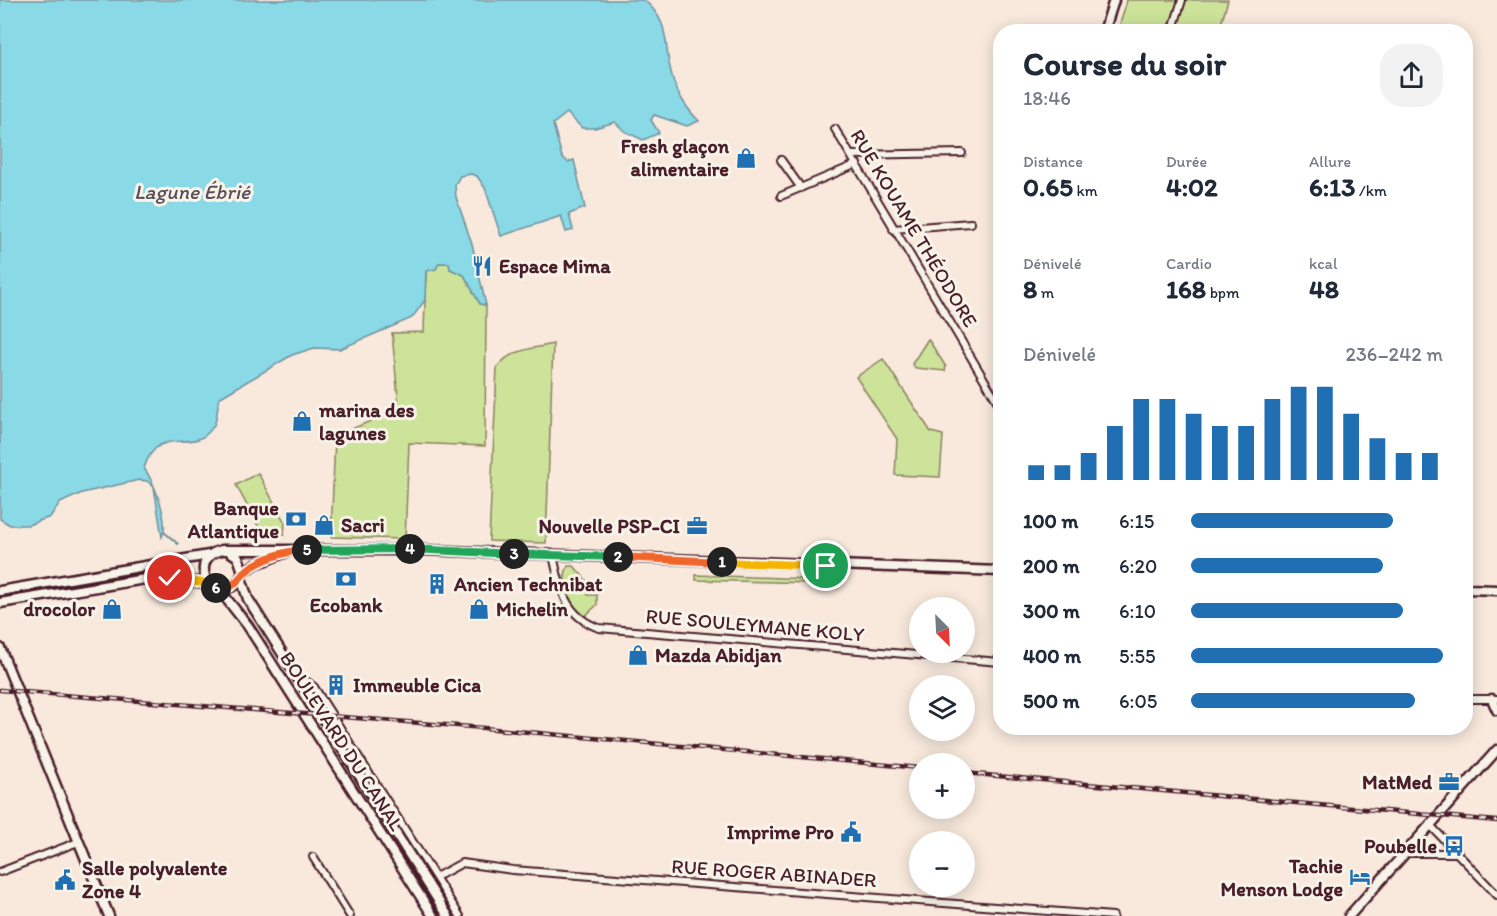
<!DOCTYPE html>
<html lang="fr">
<meta charset="utf-8">
<style>
:root{--surface:#fff;--page:#f2f2f3;--text:#1f2937;--muted:#747a83;--accent:#1f6fb2}
body{margin:0;font-family:Itim,sans-serif;background:var(--page);color:var(--text);height:100vh;display:flex;flex-direction:column;font-size:22px;white-space:nowrap}
*{box-sizing:border-box;margin:0}
p{font-size:20px;color:var(--muted)}
.icon{flex:none;width:33px;height:33px;fill:none;stroke:currentColor;stroke-width:2;stroke-linecap:round;stroke-linejoin:round}
.map{position:relative;flex:1;overflow:hidden}
.drawer{position:absolute;left:993px;top:24px;width:480px;height:711px;display:flex;flex-direction:column;background:var(--surface);border-radius:24px;box-shadow:0 3px 15px #0003}
.drawer>*{flex:none}
.needle{width:39px;rotate:156deg}
.tools{position:absolute;left:909px;top:597px;display:grid;gap:12px}
.tools a{display:grid;place-items:center;width:66px;height:66px;border-radius:50%;background:var(--surface);box-shadow:0 3px 15px #0003;font-size:30px}
.pin{position:absolute;display:grid;place-items:center;width:51px;height:51px;color:#fff;margin:-26px;border:3px solid #fff;border-radius:50%;box-shadow:0 2px 6px #0007}
.km{position:absolute;width:30px;height:30px;margin:-15px;border-radius:50%;background:#222;color:#fff;font-size:16px;line-height:30px;text-align:center}
.round{display:grid;place-items:center;flex:none;width:63px;height:63px;border-radius:24px;background:var(--page)}
.head{display:flex;align-items:center;justify-content:space-between;height:102px;padding:0 30px}
h1{font-size:33px;font-weight:700;line-height:45px}
.figures{display:grid;grid-template-columns:repeat(3,1fr);gap:9px;height:102px;padding:6px 30px}
.figures div{display:grid;align-content:center}
.figures b{font-size:26px;font-weight:700}
.figures small{font-size:16px;font-weight:400}
.figures p{font-size:16px}
.chart{height:168px;padding:12px 30px}
.chart p{display:flex;justify-content:space-between}
.chart svg{width:100%;height:108px;margin-top:6px;stroke:var(--accent);stroke-width:6}
ul{padding:0 30px;list-style:none;font-size:20px}
li{display:grid;grid-template-columns:96px 72px 1fr;align-items:center;height:45px}
li i{height:15px;border-radius:8px;background:var(--accent)}
.map>svg:first-child{display:block}
.green{fill:#cce399;stroke:#8b8162;stroke-width:1.5}
.water{fill:#89d9e6;stroke:#708f9b;stroke-width:1.5}
.lines{fill:none;stroke-linecap:round;stroke-linejoin:round}
.stream{stroke:#708f9b;stroke-width:2}
.street-casing{stroke:#4a1f2b;stroke-width:10}
.secondary-casing{stroke:#4a1f2b;stroke-width:13}
.street{stroke:#f7f3e8;stroke-width:6}
.secondary{stroke:#f7f3e8;stroke-width:8}
.rail-casing{stroke:#4a1f2b;stroke-width:4.5}
.rail{stroke:#f7f3e8;stroke-width:2;stroke-dasharray:7;stroke-linecap:butt}
.split-1-casing{stroke:#fff;stroke-width:12}
.split-2-casing{stroke:#fff;stroke-width:12}
.split-3-casing{stroke:#fff;stroke-width:12}
.split-4-casing{stroke:#fff;stroke-width:12}
.split-5-casing{stroke:#fff;stroke-width:12}
.split-6-casing{stroke:#fff;stroke-width:12}
.split-7-casing{stroke:#fff;stroke-width:12}
.split-1{stroke:#f5b400;stroke-width:8}
.split-2{stroke:#f0652b;stroke-width:8}
.split-3{stroke:#22a559;stroke-width:8}
.split-4{stroke:#22a559;stroke-width:8}
.split-5{stroke:#22a559;stroke-width:8}
.split-6{stroke:#f0652b;stroke-width:8}
.split-7{stroke:#f5b400;stroke-width:8}
.labels{text-anchor:middle;dominant-baseline:central;stroke-width:6;stroke-linejoin:round;paint-order:stroke}
.poi-label{font-size:20px;font-weight:bold;fill:#4a1f2b;stroke:#f7f3e8;text-anchor:end}
.street-label{font-size:20px;fill:#4a1f2b;stroke:#f7f3e8}
.water-label{font-size:21px;font-style:italic;fill:#5a4e5a;stroke:#f7f3e8}
</style>
<div class="map">
<svg width="1497" height="916" viewBox="0 0 1497 916">
<rect width="100%" height="100%" fill="#f8e9dc"/>
<filter id="ink" filterUnits="userSpaceOnUse"><feTurbulence type="fractalNoise" baseFrequency=".0167" numOctaves="2"/><feDisplacementMap in="SourceGraphic" scale="12" xChannelSelector="R" yChannelSelector="G"/><feConvolveMatrix kernelMatrix="1 2 1 2 8 2 1 2 1" color-interpolation-filters="sRGB"/></filter>
<g filter="url(#ink)">
<path class="green" d="M1127 0H1178L1168 31H1118Z
M1186 0H1228L1219 31H1176Z
M439 263H449L450 269 464 275 480 304 486 305 485 446 409 443 405 539 331 537 335 436 399 409 392 333 424 332 426 271Z
M928 339 946 367 945 371 916 368 912 364Z
M553 344 546 543 489 541 497 368C509 349 533 349 553 344Z
M883 359 931 432 943 435 940 477 895 475 897 439 856 377Z
M258 473 285 523 284 535H263L236 485Z
M568 566H574L591 586 588 595H597V605L584 617C571 606 559 583 568 566Z
M696 575 838 580 837 588H812V583L696 580Z"/>
<path class="water" d="M0 0H644C671 23 663 41 671 72 675 90 686 108 699 121L687 126 654 115 651 120 659 133 643 140 624 131 615 122 595 128H582L567 113 553 124 562 157 568 162 574 160 585 208 569 214 573 230 566 232 561 216 501 236 485 188 477 176 471 174 460 176 455 185 456 197 472 244 486 305 480 304 464 275 450 269 449 263H439L436 269 426 271 425 300 412 318 340 349 314 348 292 355 219 398C217 407 218 417 214 425 195 459 160 420 144 468 154 482 170 521 162 537L154 487 147 481 139 480 82 493 60 503 50 517 28 525H10L0 519Z"/>
<g class="lines">
<path class="stream" d="M164 532 178 544"/>
<g class="street-casing">
<path id="street" d="M1172 32 1182 0
M835 129 1000 406
M852 155 962 153
M781 160 801 188
M781 196 857 164
M893 229 971 223
M553 555C560 587 564 616 599 628L1000 662
M298 675 314 687 460 916
M1466 699H1497
M1431 826 1497 895
M1406 853H1458
M313 857 350 916
M0 872 78 842
M436 877 462 863 513 870 1113 916"/>
</g>
<g class="secondary-casing">
<path id="secondary" d="M1104 32 1114 0
M229 551 238 557 243 572C237 591 218 594 206 579 200 564 207 553 222 550H423L1000 571
M243 572 256 564 287 552
M241 578 248 599 448 916
M218 588 248 626 433 916
M1466 589 1497 590
M0 591 209 555
M0 603 145 579 170 578 210 584
M0 648 109 916
M1492 699 1497 710
M1349 916 1497 750"/>
</g>
<use href="#street" class="street"/>
<use href="#secondary" class="secondary"/>
<g class="rail-casing">
<path id="rail" d="M0 690 484 728 920 768
M964 773 1497 821"/>
</g>
<use href="#rail" class="rail"/>
</g>
</g>
<g class="lines" filter="url(#ink)">
<g class="split-1-casing">
<path id="split-1" d="M722 562 826 566"/>
</g>
<g class="split-2-casing">
<path id="split-2" d="M618 557 722 562"/>
</g>
<g class="split-3-casing">
<path id="split-3" d="M514 554 618 557"/>
</g>
<g class="split-4-casing">
<path id="split-4" d="M410 549 514 554"/>
</g>
<g class="split-5-casing">
<path id="split-5" d="M307 550 410 549"/>
</g>
<g class="split-6-casing">
<path id="split-6" d="M216 588C237 592 238 574 253 566 268 557 289 550 307 550"/>
</g>
<g class="split-7-casing">
<path id="split-7" d="M170 578 210 584 216 588"/>
</g>
<use href="#split-1" class="split-1"/>
<use href="#split-2" class="split-2"/>
<use href="#split-3" class="split-3"/>
<use href="#split-4" class="split-4"/>
<use href="#split-5" class="split-5"/>
<use href="#split-6" class="split-6"/>
<use href="#split-7" class="split-7"/>
</g>
<defs>
<g id="shop-bare" transform="scale(1.62)"><path d="M-5-2.5h2.3a2.7 3.5 0 0 1 5.4 0H5L5.5 6h-11ZM-1.5-2.5h3a1.5 2.3 0 0 0-3 0Z" fill="#1f6fb2" stroke="#f7f3e8" stroke-width="2.5" paint-order="stroke"/></g>
<g id="restaurant-bare" transform="scale(1.62)"><path d="M-5-6h1v4h1v-4h1v4h1v-4h1v5L-1.5 .5V6h-2V.5L-5-1ZM5-6V6H3V1.5H1.5Q1.5-4 5-6Z" fill="#1f6fb2" stroke="#f7f3e8" stroke-width="2.5" paint-order="stroke"/></g>
<g id="bank-bare" transform="scale(1.62)"><path d="M-6-4H6V4H-6ZM0-2.3a2.3 2.3 0 1 0 0 4.6a2.3 2.3 0 1 0 0-4.6Z" fill="#1f6fb2" stroke="#f7f3e8" stroke-width="2.5" paint-order="stroke"/></g>
<g id="office-bare" transform="scale(1.62)"><path d="M-6-3h4V-5.5h4V-3h4V5H-6ZM-1-4.5V-3h2v-1.5ZM-6 0V1H6V0Z" fill="#1f6fb2" stroke="#f7f3e8" stroke-width="2.5" paint-order="stroke"/></g>
<g id="building-bare" transform="scale(1.62)"><path d="M-4-6H4V6H1V3H-1V6H-4ZM-2.5-4.3h1.7v1.8h-1.7ZM.8-4.3h1.7v1.8H.8ZM-2.5-1h1.7V.8h-1.7ZM.8-1h1.7V.8H.8Z" fill="#1f6fb2" stroke="#f7f3e8" stroke-width="2.5" paint-order="stroke"/></g>
<g id="civic-bare" transform="scale(1.62)"><path d="M-.6-6.5H3V-4.5H.6V-3L4-1V1h2V6H-6V1h2V-1L-.6-3ZM-1.2 2.5V6h2.4V2.5Z" fill="#1f6fb2" stroke="#f7f3e8" stroke-width="2.5" paint-order="stroke"/></g>
<g id="bus-bare" transform="scale(1.62)"><path d="M-5-6H5V4H4V6H2V4H-2V6H-4V4H-5ZM-3.5-4V0h7V-4ZM-3.5 1.2v1.5H-2V1.2ZM2 1.2v1.5H3.5V1.2Z" fill="#1f6fb2" stroke="#f7f3e8" stroke-width="2.5" paint-order="stroke"/></g>
<g id="hotel-bare" transform="scale(1.62)"><path d="M-6-4.5h1.5V1H6V5H4.5V3h-9V5H-6ZM-4 0a1.8 1.8 0 1 1 3.6 0ZM.5 0V-2.5h3Q6-2.5 6 0Z" fill="#1f6fb2" stroke="#f7f3e8" stroke-width="2.5" paint-order="stroke"/></g>
</defs>
<g fill-rule="evenodd">
<use href="#shop-bare" x="746" y="158"/>
<use href="#restaurant-bare" x="482" y="266"/>
<use href="#shop-bare" x="302" y="421"/>
<use href="#bank-bare" x="296" y="519"/>
<use href="#shop-bare" x="324" y="525"/>
<use href="#office-bare" x="697" y="526"/>
<use href="#bank-bare" x="346" y="579"/>
<use href="#building-bare" x="437" y="584"/>
<use href="#shop-bare" x="112" y="609"/>
<use href="#shop-bare" x="479" y="609"/>
<use href="#shop-bare" x="638" y="655"/>
<use href="#building-bare" x="336" y="685"/>
<use href="#office-bare" x="1449" y="782"/>
<use href="#civic-bare" x="851" y="832"/>
<use href="#bus-bare" x="1454" y="846"/>
<use href="#hotel-bare" x="1360" y="877"/>
<use href="#civic-bare" x="65" y="880"/>
</g>
<g class="labels">
<g class="poi-label">
<text x="729" y="146">Fresh glaçon<tspan x="729" dy="23">alimentaire</tspan></text>
<text x="499" y="266" text-anchor="start">Espace Mima</text>
<text x="319" y="410" text-anchor="start">marina des<tspan x="319" dy="23">lagunes</tspan></text>
<text x="279" y="508">Banque<tspan x="279" dy="23">Atlantique</tspan></text>
<text x="341" y="525" text-anchor="start">Sacri</text>
<text x="680" y="526">Nouvelle PSP-CI</text>
<text x="454" y="584" text-anchor="start">Ancien Technibat</text>
<text x="346" y="605" text-anchor="middle">Ecobank</text>
<text x="95" y="609">drocolor</text>
<text x="496" y="609" text-anchor="start">Michelin</text>
<text x="655" y="655" text-anchor="start">Mazda Abidjan</text>
<text x="353" y="685" text-anchor="start">Immeuble Cica</text>
<text x="1432" y="782">MatMed</text>
<text x="834" y="832">Imprime Pro</text>
<text x="1437" y="846">Poubelle</text>
<text x="1343" y="866">Tachie<tspan x="1343" dy="23">Menson Lodge</tspan></text>
<text x="82" y="868" text-anchor="start">Salle polyvalente<tspan x="82" dy="23">Zone 4</tspan></text>
</g>
<g class="street-label">
<text transform="translate(914 228) rotate(59)">RUE KOUAME THÉODORE</text>
<text transform="translate(755 625) rotate(5)">RUE SOULEYMANE KOLY</text>
<text transform="translate(342 741) rotate(57)">BOULEVARD DU CANAL</text>
<text transform="translate(774 873) rotate(4)">RUE ROGER ABINADER</text>
</g>
<g class="water-label">
<text x="192" y="191">Lagune Ébrié</text>
</g>
</g>
</svg>
<div class="tools">
<a><svg class="needle" viewBox="-14 -14 28 28"><path d="M0-13l5 13h-10z" fill="#e53935"/><path d="M0 13l5-13h-10z" fill="#747a83"/></svg></a>
<a><svg class="icon" aria-label="layers" viewBox="0 0 24 24"><path d="M12 4l9 5-9 5-9-5zM3 14l9 5 9-5"/></svg></a>
<a>+</a>
<a>−</a>
</div>
<div class="pin" style="left:826px;top:566px;background:#1e9e55"><svg class="icon" aria-label="arrive" viewBox="0 0 24 24"><path d="M6 21V4h12l-3 4 3 4H6"/></svg></div>
<div class="pin" style="left:170px;top:578px;background:#d93025"><svg class="icon" aria-label="check" viewBox="0 0 24 24"><path d="M5 12l5 5 9-10"/></svg></div>
<b class="km" style="left:722px;top:562px">1</b>
<b class="km" style="left:618px;top:557px">2</b>
<b class="km" style="left:514px;top:554px">3</b>
<b class="km" style="left:410px;top:549px">4</b>
<b class="km" style="left:307px;top:550px">5</b>
<b class="km" style="left:216px;top:588px">6</b>
<section class="drawer">
<div class="head"><div><h1>Course du soir</h1><p>18:46</p></div><a class="round"><svg class="icon" aria-label="share" viewBox="0 0 24 24"><path d="M12 15V3M7 8l5-5 5 5M5 13v7h14v-7"/></svg></a></div>
<div class="figures">
<div><p>Distance</p><b>0.65<small> km</small></b></div>
<div><p>Durée</p><b>4:02</b></div>
<div><p>Allure</p><b>6:13<small> /km</small></b></div>
</div>
<div class="figures">
<div><p>Dénivelé</p><b>8<small> m</small></b></div>
<div><p>Cardio</p><b>168<small> bpm</small></b></div>
<div><p>kcal</p><b>48</b></div>
</div>
<div class="chart"><p><span>Dénivelé</span>236–242 m</p>
<svg viewBox="0 0 160 44" preserveAspectRatio="none"><path d="M5 44V38M15 44V38M25 44V33M35 44V22M45 44V11M55 44V11M65 44V17M75 44V22M85 44V22M95 44V11M105 44V6M115 44V6M125 44V17M135 44V27M145 44V33M155 44V33"/></svg>
</div>
<ul>
<li><b>100 m</b>6:15<i style="width:80%"></i></li>
<li><b>200 m</b>6:20<i style="width:76%"></i></li>
<li><b>300 m</b>6:10<i style="width:84%"></i></li>
<li><b>400 m</b>5:55<i style="width:100%"></i></li>
<li><b>500 m</b>6:05<i style="width:89%"></i></li>
</ul>
</section>
</div>
